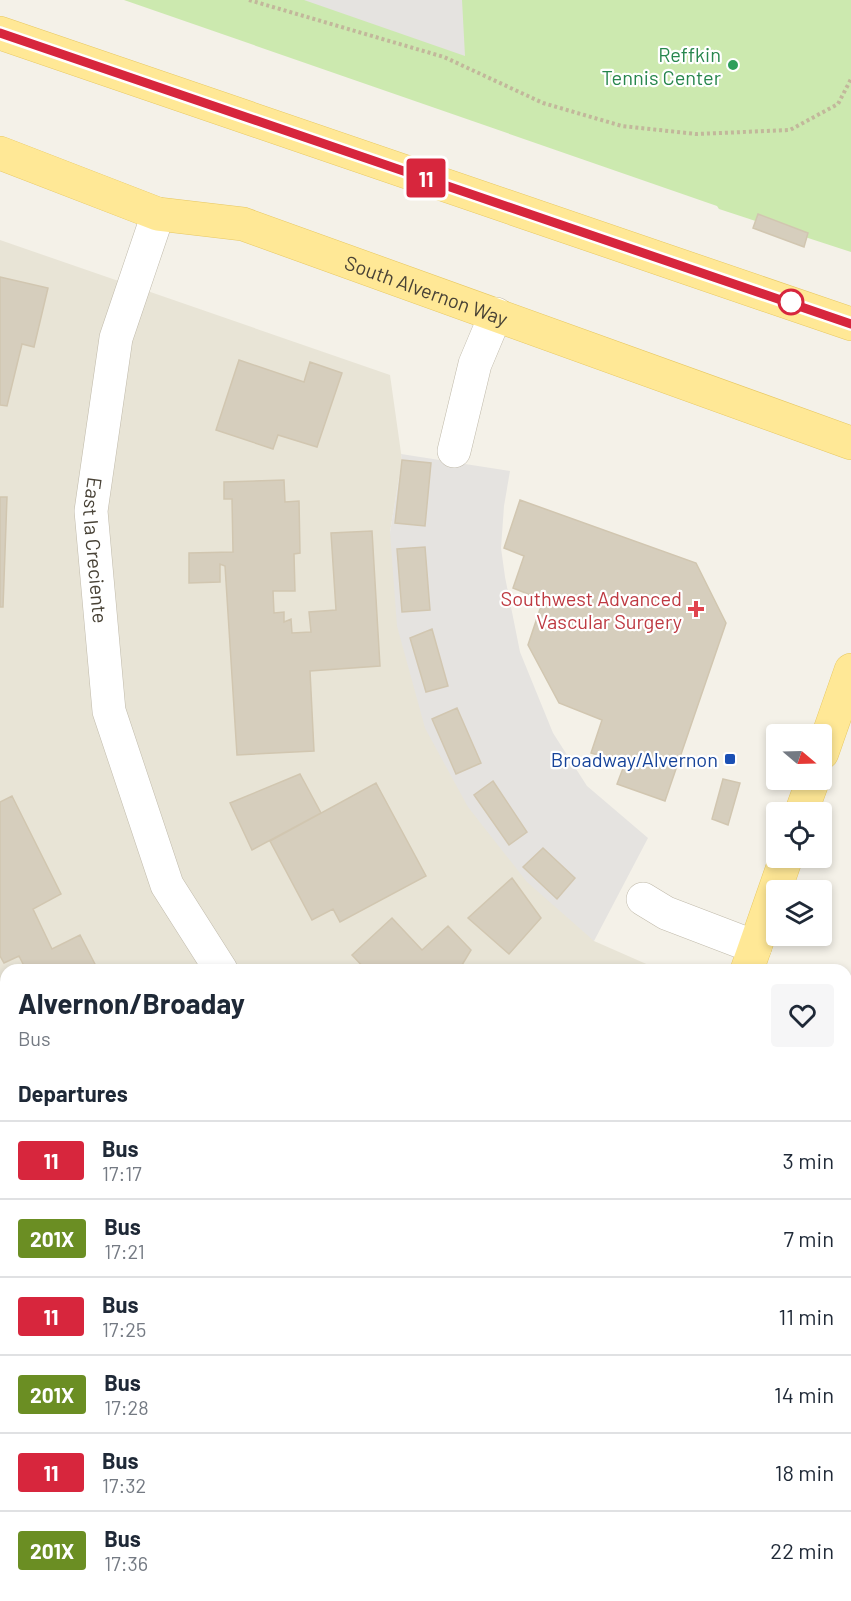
<!DOCTYPE html>
<html lang="en">
<head>
<meta charset="utf-8">
<style>
	body { margin:0; font-family:Barlow,sans-serif; background:#f6f6f7; color:#1f2937; height:100vh; display:flex; flex-direction:column; font-size:22px; white-space:nowrap }
	* { box-sizing:border-box; margin:0 }
	p { font-size:20px; color:#747a83 }
	.icon { flex:none; width:33px; height:33px; fill:none; stroke:currentColor; stroke-width:2; stroke-linecap:round; stroke-linejoin:round }
	.map { position:relative; flex:1; overflow:hidden }
	.drawer { position:absolute; left:0px; top:964px; width:852px; height:638px; display:flex; flex-direction:column; background:#fff; border-radius:18px 18px 0 0; box-shadow:0 3px 9px #0003 }
	.drawer>* { flex:none }
	.badge { padding:0 12px; border-radius:4px; font-size:21px; line-height:39px }
	.needle { width:39px; rotate:109deg }
	.buttons { position:absolute; left:766px; top:724px; display:grid; gap:12px }
	.buttons a { display:grid; place-items:center; width:66px; height:66px; border-radius:6px; background:#fff; box-shadow:0 3px 9px #0003; font-size:30px }
	.map>.badge { position:absolute; translate:-50% -50%; box-shadow:0 0 0 3px #fff }
	h2 { padding:0 18px; font-size:22px; line-height:54px }
	.round { display:grid; place-items:center; flex:none; width:63px; height:63px; border-radius:6px; background:#f6f6f7 }
	.headline { display:flex; align-items:center; justify-content:space-between; height:102px; padding:0 18px }
	h1 { font-size:28px; font-weight:700; line-height:45px }
	ul { padding:0; list-style:none }
	li { display:flex; align-items:center; gap:18px; height:78px; padding:0 18px; border-top:2px solid #e0e1e3 }
	li div { flex:1 }
	li b { display:block; font-size:22px }
	li em { font-style:normal }
	li .badge { min-width:66px; font-weight:700; text-align:center }
	.map>svg:first-child { display:block }
	.residential { fill:#e8e4d6 }
	.green { fill:#cce9af }
	.parking { fill:#e5e3e0 }
	.building { fill:#d6cebd; stroke:#d1c6b0; stroke-width:1.5 }
	.lines { fill:none; stroke-linecap:round; stroke-linejoin:round }
	.minor-casing { stroke:#c0baaa; stroke-width:34 }
	.major-casing { stroke:#e7c863; stroke-width:34 }
	.path { stroke:#c2b79b; stroke-width:4; stroke-dasharray:3 3; stroke-linecap:butt }
	.minor { stroke:#fff; stroke-width:33 }
	.major { stroke:#ffe896; stroke-width:33 }
	.line-casing { stroke:#fff; stroke-width:14 }
	.line { stroke:#d7263d; stroke-width:9 }
	.leisure-dot { fill:#2e9e5b; stroke:#fff; stroke-width:2 }
	.stop-dot { fill:#fff; stroke:#d7263d; stroke-width:3 }
	.health-dot { fill:#e0444e; stroke:#fff; stroke-width:2 }
	.transit-dot { fill:#1a4fb4; stroke:#fff; stroke-width:2 }
	.labels { text-anchor:middle; dominant-baseline:central; stroke-width:4.5; stroke-linejoin:round; paint-order:stroke }
	.leisure-label { font-size:20px; fill:#27864d; stroke:#fff; text-anchor:end }
	.street-label { font-size:20px; fill:#484236; stroke:#fff }
	.health-label { font-size:20px; fill:#be3a42; stroke:#fff; text-anchor:end }
	.transit-label { font-size:20px; fill:#164399; stroke:#fff; text-anchor:end }
</style>
</head>
<body>
<div class="map">
<svg width="851" height="1601" viewBox="0 0 851 1601">
	<rect width="100%" height="100%" fill="#f4f1e8"/>
	<path class="residential" d="M 0,240 L 390,375 L 402,460 L 390,532 L 594,941 L 660,970 L 6,970 L 6,1596 L 470,1596 L 468,1601 L 0,1601 Z"/>
	<path class="green" d="M 124,0 L 851,0 L 851,252 L 719,209 L 717,206 Z"/>
	<path class="parking" d="M 304,0 L 462,0 L 465,56 Z
		M 401,454 L 510,471 L 504,506 L 501,548 L 505,577 L 520,652 L 553,733 L 587,786 L 648,838 L 594,941 L 527,882 L 468,807 L 425,728 L 397,626 L 390,532 L 402,460 Z
		M 846,1479 L 851,1481 L 851,1568 L 846,1566 Z"/>
	<path class="building" d="M 758,214 L 808,233 L 804,247 L 753,228 Z
		M 0,277 L 48,288 L 34,347 L 22,344 L 7,406 L 0,405 Z
		M 239,360 L 304,382 L 310,362 L 342,373 L 317,447 L 278,435 L 273,449 L 216,430 Z
		M 402,460 L 431,463 L 425,526 L 395,523 Z
		M 284,480 L 285,502 L 299,501 L 300,553 L 294,554 L 295,591 L 273,591 L 274,613 L 284,612 L 284,622 L 291,619 L 292,633 L 311,632 L 309,612 L 336,610 L 331,533 L 372,531 L 380,666 L 310,671 L 314,751 L 237,755 L 225,566 L 220,564 L 220,582 L 189,583 L 189,553 L 233,552 L 232,499 L 224,499 L 224,482 Z
		M 0,497 L 7,497 L 3,607 L 0,607 Z
		M 520,500 L 696,563 L 726,623 L 665,801 L 617,784 L 625,763 L 591,753 L 602,720 L 559,703 L 528,645 L 543,600 L 513,588 L 524,556 L 504,548 Z
		M 425,547 L 430,610 L 402,612 L 397,549 Z
		M 432,629 L 448,686 L 426,692 L 410,638 Z
		M 457,708 L 481,763 L 456,774 L 432,719 Z
		M 300,774 L 321,813 L 252,850 L 230,803 Z
		M 723,779 L 740,783 L 728,825 L 712,819 Z
		M 493,781 L 527,832 L 509,845 L 474,795 Z
		M 376,783 L 426,876 L 340,922 L 333,909 L 312,920 L 270,841 Z
		M 12,796 L 61,894 L 33,909 L 52,949 L 80,935 L 98,970 L 52,970 L 51,967 L 44,970 L 26,970 L 19,956 L 4,963 L 0,956 L 0,802 Z
		M 543,848 L 575,878 L 557,899 L 523,867 Z
		M 512,878 L 541,918 L 509,954 L 468,918 Z
		M 392,918 L 422,950 L 448,926 L 471,950 L 459,970 L 366,970 L 352,955 Z
		M 5,1289 L 6,1289 L 6,1372 L 0,1369 L 0,1303 Z"/>
	<g class="lines">
		<defs>
			<g id="minor">
				<path id="s1" d="M 158,214 L 116,338 L 91,511 L 109,711 L 167,885 L 221,970"/>
				<path d="M 454,451 L 475,364 L 496,314"/>
				<path d="M 643,899 L 666,913 L 755,947"/>
				<path d="M 846,1441 L 851,1443"/>
				<path d="M 0,1483 L 6,1485"/>
				<path d="M 317,1596 L 331,1601"/>
			</g>
			<g id="major">
				<path d="M 0,33 L 851,324"/>
				<path id="s2" d="M 0,153 L 158,214 L 243,224 L 851,443"/>
				<path d="M 822,753 L 851,670"/>
				<path d="M 801,813 L 813,780"/>
				<path d="M 747,970 L 786,858"/>
				<path d="M 846,1031 L 851,1017"/>
				<path d="M 529,1601 L 531,1596"/>
				<path d="M 650,1601 L 652,1596"/>
			</g>
		</defs>
		<use href="#minor" class="minor-casing"/>
		<use href="#major" class="major-casing"/>
		<path class="path" d="M 249,0 L 444,57 L 543,103 L 622,126 L 696,134 L 790,130 L 838,104 L 851,79"/>
		<use href="#minor" class="minor"/>
		<use href="#major" class="major"/>
	</g>
	<g class="lines">
		<defs>
			<path id="line" d="M 0,33 L 851,324"/>
		</defs>
		<use href="#line" class="line-casing"/>
		<use href="#line" class="line"/>
	</g>
	<circle class="leisure-dot" cx="733" cy="65" r="6"/>
	<circle class="stop-dot" cx="791" cy="302" r="12"/>
	<path class="health-dot" d="M693 600h6v6h6v6h-6v6h-6v-6h-6v-6h6z"/>
	<rect class="transit-dot" x="724" y="753" width="12" height="12" rx="3"/>
	<g class="labels">
		<g class="leisure-label">
			<text x="721" y="54">Reffkin<tspan x="721" dy="23">Tennis Center</tspan></text>
		</g>
		<g class="street-label">
			<text stroke="none"><textPath href="#s2" startOffset="450">South Alvernon Way</textPath></text>
			<text stroke="none"><textPath href="#s1" startOffset="345">East la Creciente</textPath></text>
		</g>
		<g class="health-label">
			<text x="682" y="598">Southwest Advanced<tspan x="682" dy="23">Vascular Surgery</tspan></text>
		</g>
		<g class="transit-label">
			<text x="718" y="759">Broadway/Alvernon</text>
		</g>
	</g>
</svg>
<div class="buttons">
<a><svg class="needle" viewBox="-14 -14 28 28"><path d="M0-13l5 13h-10z" fill="#e53935"/><path d="M0 13l5-13h-10z" fill="#747a83"/></svg></a>
<a><svg class="icon" aria-label="locate" viewBox="0 0 24 24"><circle cx="12" cy="12" r="6"/><path d="M12 2v4M12 18v4M2 12h4M18 12h4"/></svg></a>
<a><svg class="icon" aria-label="layers" viewBox="0 0 24 24"><path d="M12 4l9 5-9 5-9-5zM3 14l9 5 9-5"/></svg></a>
</div>
<b class="badge" style="left:426px;top:178px;background:#d7263d;color:#fff">11</b>
<section class="drawer">
<div class="headline"><div><h1>Alvernon/Broaday</h1><p>Bus</p></div><a class="round"><svg class="icon" aria-label="heart" viewBox="0 0 24 24"><path d="M12 20l-8-8c-3-5 5-10 8-4 3-6 11-1 8 4z"/></svg></a></div>
<h2>Departures</h2>
<ul>
<li><span class="badge" style="background:#d7263d;color:#fff">11</span><div><b>Bus</b><p>17:17</p></div><em>3 min</em></li>
<li><span class="badge" style="background:#6b8e23;color:#fff">201X</span><div><b>Bus</b><p>17:21</p></div><em>7 min</em></li>
<li><span class="badge" style="background:#d7263d;color:#fff">11</span><div><b>Bus</b><p>17:25</p></div><em>11 min</em></li>
<li><span class="badge" style="background:#6b8e23;color:#fff">201X</span><div><b>Bus</b><p>17:28</p></div><em>14 min</em></li>
<li><span class="badge" style="background:#d7263d;color:#fff">11</span><div><b>Bus</b><p>17:32</p></div><em>18 min</em></li>
<li><span class="badge" style="background:#6b8e23;color:#fff">201X</span><div><b>Bus</b><p>17:36</p></div><em>22 min</em></li>
</ul>
</section>
</div>
</body>
</html>
